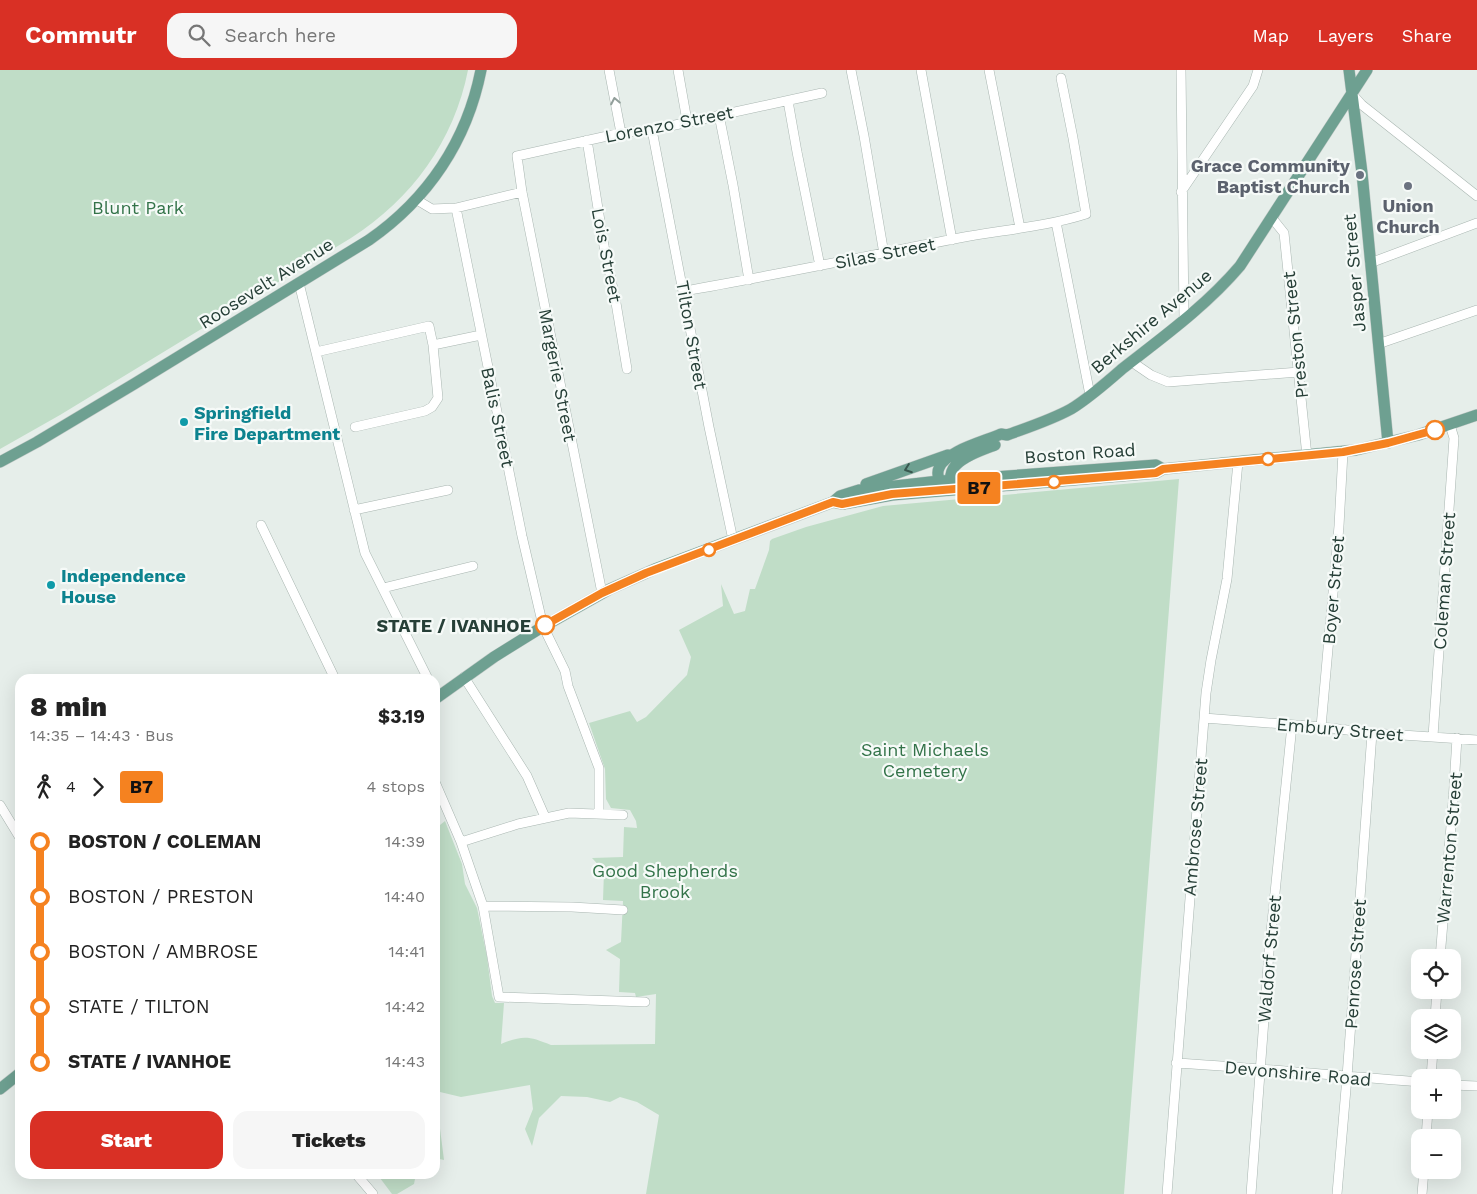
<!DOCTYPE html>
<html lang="en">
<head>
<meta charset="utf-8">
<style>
	body { margin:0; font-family:"Work Sans",sans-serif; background:#f6f6f6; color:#222; height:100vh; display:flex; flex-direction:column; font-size:19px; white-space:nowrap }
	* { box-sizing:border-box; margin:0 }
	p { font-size:16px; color:#767676 }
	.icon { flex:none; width:28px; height:28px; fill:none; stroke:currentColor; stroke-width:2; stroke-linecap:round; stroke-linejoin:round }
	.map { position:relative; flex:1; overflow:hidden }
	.drawer { position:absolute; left:15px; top:604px; width:425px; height:505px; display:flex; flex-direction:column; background:#fff; border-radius:15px; box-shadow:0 5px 20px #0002 }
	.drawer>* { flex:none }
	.badge { padding:0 10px; border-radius:4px; font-size:18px; line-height:32px }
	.fabs { position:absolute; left:1411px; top:879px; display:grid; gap:10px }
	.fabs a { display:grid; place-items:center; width:50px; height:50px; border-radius:10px; background:#fff; box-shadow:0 5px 20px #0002; font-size:25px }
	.map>.badge { position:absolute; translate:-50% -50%; box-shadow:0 0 0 2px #fff }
	.legs { display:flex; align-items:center; gap:8px; height:55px; padding:0 15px; font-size:16px }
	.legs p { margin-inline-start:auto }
	.overview { display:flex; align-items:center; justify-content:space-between; height:85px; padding:0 15px }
	h1 { font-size:28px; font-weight:800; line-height:38px }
	.action { display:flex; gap:10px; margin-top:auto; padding:10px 15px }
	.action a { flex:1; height:58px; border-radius:15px; background:#d93025; color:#fff; font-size:20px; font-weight:800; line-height:58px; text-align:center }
	.action a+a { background:#f6f6f6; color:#222 }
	ul { padding:0 15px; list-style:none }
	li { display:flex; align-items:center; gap:18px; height:55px; font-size:19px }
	li i { display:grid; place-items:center; width:8px; height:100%; margin:0 6px; background:currentColor }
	li i::after { content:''; width:12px; height:12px; margin:-6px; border:4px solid; border-radius:50%; background:#fff }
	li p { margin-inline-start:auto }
	li:first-child i { background:linear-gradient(#0000 50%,currentColor 0) }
	li:last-child i { background:linear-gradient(currentColor 50%,#0000 0) }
	header { display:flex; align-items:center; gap:30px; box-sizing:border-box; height:70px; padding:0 25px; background:#d93025; color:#fff }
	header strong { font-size:24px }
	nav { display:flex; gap:28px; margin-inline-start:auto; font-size:18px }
	.search { width:350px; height:45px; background:#f6f6f6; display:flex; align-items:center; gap:12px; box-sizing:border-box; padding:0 18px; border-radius:15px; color:#767676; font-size:19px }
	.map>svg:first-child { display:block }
	.green { fill:#c0ddc7 }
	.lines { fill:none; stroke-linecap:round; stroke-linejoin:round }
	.minor-casing { stroke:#a9b6b1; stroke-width:10 }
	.major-casing { stroke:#c2c9c7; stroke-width:12 }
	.minor { stroke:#fff; stroke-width:9 }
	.major { stroke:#6ea091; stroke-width:11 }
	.oneway { stroke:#929f9b }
	.oneway2 { stroke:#38574e }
	.line-1-casing { stroke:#fff; stroke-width:11 }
	.line-1 { stroke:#f58220; stroke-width:8 }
	.worship-dot { fill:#6b7280; stroke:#f6faf8; stroke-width:2 }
	.culture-dot { fill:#0f9aa8; stroke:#f6faf8; stroke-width:2 }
	.stop-1-dot { fill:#fff; stroke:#f58220; stroke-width:2.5 }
	.labels { text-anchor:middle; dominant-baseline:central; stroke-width:4.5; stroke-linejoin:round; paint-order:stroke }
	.street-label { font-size:18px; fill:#263f37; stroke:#f6faf8 }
	.worship-label { font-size:18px; font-weight:bold; fill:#5b616d; stroke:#f6faf8; text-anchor:end }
	.park-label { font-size:18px; fill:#337349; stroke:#f6faf8 }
	.culture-label { font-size:18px; font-weight:bold; fill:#0d838f; stroke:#f6faf8; text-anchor:start }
	.stop-label { font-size:18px; font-weight:bold; fill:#263f37; stroke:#f6faf8; text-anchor:end }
</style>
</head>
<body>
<header>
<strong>Commutr</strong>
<div class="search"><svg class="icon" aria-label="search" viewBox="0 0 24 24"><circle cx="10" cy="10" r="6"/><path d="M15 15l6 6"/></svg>Search here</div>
<nav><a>Map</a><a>Layers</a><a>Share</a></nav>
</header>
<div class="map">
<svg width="1477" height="1124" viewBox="0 0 1477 1124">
	<rect width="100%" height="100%" fill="#e6eeea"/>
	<path class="green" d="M 0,0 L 468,0 C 454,71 412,129 351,168 L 60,345 L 0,379 Z
		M 1179,409 L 1124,1124 L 646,1124 L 659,1045 L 637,1032 L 620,1027 L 610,1032 L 587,1027 L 561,1026 L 539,1048 L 532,1076 L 525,1059 L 533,1039 L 530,1015 L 461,1027 L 440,1022 L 438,1043 L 444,1090 L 435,1088 L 435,759 L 445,751 L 462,794 L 465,814 L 477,838 L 487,887 L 492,926 L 495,933 L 504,933 L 501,974 C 523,965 529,966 551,975 L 655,974 L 656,924 L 636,927 L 635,923 L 619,922 L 620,889 L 606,880 L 621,872 L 623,831 L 603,830 L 604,801 L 592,788 L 623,787 L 624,757 L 637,758 L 636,751 L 630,740 L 611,738 L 606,729 L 605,699 L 589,653 L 630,641 L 637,652 L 646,647 L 687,605 L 691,587 L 679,560 L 723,536 L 721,514 L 734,544 L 745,541 L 750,519 L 755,519 L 769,480 L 770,471 L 772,469 L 806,457 L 883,436 Z
		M 377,1104 L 416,1104 L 414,1114 L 397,1124 L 392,1124 Z"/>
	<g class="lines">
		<defs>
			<path id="minor" d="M 609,0 L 621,63
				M 678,0 L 687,51
				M 851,0 L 864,66 L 884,184
				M 921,0 L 952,170
				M 989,0 L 1020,158
				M 1181,0 L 1184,249
				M 1352,24 L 1362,35 L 1477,126
				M 788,31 L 797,82 L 820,196
				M 719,45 L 733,115 L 749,210
				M 652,60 L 709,357 L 733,470
				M 587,70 L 604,176 L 616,233 L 627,299
				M 1181,122 L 1253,16 L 1258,0
				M 417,130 L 432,139 L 456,138 L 522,122
				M 456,138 L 522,466 L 543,556 L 565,601 L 568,616 L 599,698 L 599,744
				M 1272,148 L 1284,163 L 1307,386
				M 1056,152 L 1090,325
				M 1370,193 L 1477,153
				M 299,213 L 365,483 L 428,609
				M 684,221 C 776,205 867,186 959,168 C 1001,160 1045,157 1086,144 L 1073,68 L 1061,8
				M 1378,274 L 1477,240
				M 316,282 L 429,256 L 433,275
				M 1132,292 L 1151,305 L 1168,312 L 1299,302
				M 355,357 L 425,341 L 432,337 L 438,328 L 433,275 L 481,265
				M 354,440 L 448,420
				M 261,455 L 335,609
				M 383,518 L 473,496
				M 602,523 L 522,122 L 517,86 L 621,63 L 652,60 L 822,23
				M 464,607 L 527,706 L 545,747
				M 1204,648 L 1322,657 L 1372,663 L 1477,670
				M 1321,657 L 1339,456 L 1343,382
				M 1433,666 L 1454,368 L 1450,355
				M 435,712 L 461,772 L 483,836 L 499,927 L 645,932
				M 0,735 L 20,768
				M 461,772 L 518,754 L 569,743 L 623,745
				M 483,836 L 572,837 L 623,840
				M 1440,888 L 1453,732 L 1457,668
				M 1435,948 L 1437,920
				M 1176,993 C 1258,998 1339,1006 1420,1012
				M 1431,1008 L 1433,980
				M 1452,1015 L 1477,1016
				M 1426,1068 L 1428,1040
				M 356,1104 L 373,1124
				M 1167,1124 L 1206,623 L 1211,590 L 1227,509 L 1238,392
				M 1251,1124 L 1269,882 L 1292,655
				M 1337,1124 L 1347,1007 L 1372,663
				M 1422,1124 L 1424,1100"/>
			<path id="major" d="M 1349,0 L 1362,103 L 1388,373
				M 0,392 L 37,372 L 134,314 L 369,170 C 428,129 467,71 481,0
				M 866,414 L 948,385
				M 951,416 C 950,410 950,402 955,396 C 964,386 982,380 995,375
				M 942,417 C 939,411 936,404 939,398 C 945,381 986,371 1001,364 L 1007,365 C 1029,357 1051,350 1071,339 C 1089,328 1106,313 1122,299 C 1163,267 1206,236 1240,196 L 1367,0
				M 833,432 L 843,434 L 892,425 L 1156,403 L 1163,399 L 1356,380 L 1418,365 L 1477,345
				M 435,629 L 494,587 L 539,559 L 610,519 L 655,499 L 833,432 L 840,426 L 859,420 L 939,411 L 1156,395 L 1163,399
				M 0,1019 L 20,1003"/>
		</defs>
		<use href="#minor" class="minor-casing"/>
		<use href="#major" class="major-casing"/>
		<use href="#minor" class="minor"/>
		<use href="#major" class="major"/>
	</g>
	<defs><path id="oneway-chevron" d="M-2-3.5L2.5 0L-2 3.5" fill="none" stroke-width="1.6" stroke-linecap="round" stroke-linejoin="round" transform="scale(1.25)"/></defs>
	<use class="oneway" href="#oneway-chevron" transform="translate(615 31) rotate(-101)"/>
	<use class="oneway2" href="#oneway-chevron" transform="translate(908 399) rotate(160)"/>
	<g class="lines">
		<defs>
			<path id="line-1" d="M 545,555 L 602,523 L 646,503 L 833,432 L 842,434 L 892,424 L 1156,403 L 1163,399 L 1343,382 L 1388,373 L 1435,360"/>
		</defs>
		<use href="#line-1" class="line-1-casing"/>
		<use href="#line-1" class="line-1"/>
	</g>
	<g class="worship-dot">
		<circle cx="1360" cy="105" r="5"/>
		<circle cx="1408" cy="116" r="5"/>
	</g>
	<g class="culture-dot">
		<circle cx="184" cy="352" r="5"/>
		<circle cx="51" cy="515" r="5"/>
	</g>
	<g class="stop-1-dot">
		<circle cx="1435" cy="360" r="9"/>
		<circle cx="1268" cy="389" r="6"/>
		<circle cx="1054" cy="412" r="6"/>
		<circle cx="709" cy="480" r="6"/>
		<circle cx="545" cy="555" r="9"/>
	</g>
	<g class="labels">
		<g class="street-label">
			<text transform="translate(669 54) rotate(-11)">Lorenzo Street</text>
			<text transform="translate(885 183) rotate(-11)">Silas Street</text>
			<text transform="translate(607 185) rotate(79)">Lois Street</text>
			<text transform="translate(1354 203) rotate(-95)">Jasper Street</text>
			<text transform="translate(266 213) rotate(-32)">Roosevelt Avenue</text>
			<text transform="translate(1151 251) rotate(-40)">Berkshire Avenue</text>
			<text transform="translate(692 265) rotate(80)">Tilton Street</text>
			<text transform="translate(1295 265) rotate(-96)">Preston Street</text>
			<text transform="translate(558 305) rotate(79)">Margerie Street</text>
			<text transform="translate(498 347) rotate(78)">Balis Street</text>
			<text transform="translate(1080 383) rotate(-4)">Boston Road</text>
			<text transform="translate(1444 511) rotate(-86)">Coleman Street</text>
			<text transform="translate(1333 520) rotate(-85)">Boyer Street</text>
			<text transform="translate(1340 659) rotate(5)">Embury Street</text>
			<text transform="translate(1195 757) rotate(-85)">Ambrose Street</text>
			<text transform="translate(1449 778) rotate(-85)">Warrenton Street</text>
			<text transform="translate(1269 889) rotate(-85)">Waldorf Street</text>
			<text transform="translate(1355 894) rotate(-86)">Penrose Street</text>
			<text transform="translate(1298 1003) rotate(5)">Devonshire Road</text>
		</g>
		<g class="worship-label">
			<text x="1350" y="95">Grace Community<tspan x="1350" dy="21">Baptist Church</tspan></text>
			<text x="1408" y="135" text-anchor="middle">Union<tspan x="1408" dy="21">Church</tspan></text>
		</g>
		<g class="park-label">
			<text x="138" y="137">Blunt Park</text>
			<text x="925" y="679">Saint Michaels<tspan x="925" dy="21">Cemetery</tspan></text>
			<text x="665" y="800">Good Shepherds<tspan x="665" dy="21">Brook</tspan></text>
		</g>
		<g class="culture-label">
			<text x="194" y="342">Springfield<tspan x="194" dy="21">Fire Department</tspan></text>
			<text x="61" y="505">Independence<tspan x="61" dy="21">House</tspan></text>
		</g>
		<g class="stop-label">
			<text x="531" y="555">STATE / IVANHOE</text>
		</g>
	</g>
</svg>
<div class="fabs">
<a><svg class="icon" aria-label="locate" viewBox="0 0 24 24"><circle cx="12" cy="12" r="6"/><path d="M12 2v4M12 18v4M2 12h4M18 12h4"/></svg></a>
<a><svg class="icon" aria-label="layers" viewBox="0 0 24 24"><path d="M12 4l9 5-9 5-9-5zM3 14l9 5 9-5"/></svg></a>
<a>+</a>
<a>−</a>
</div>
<b class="badge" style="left:979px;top:418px;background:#f58220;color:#111">B7</b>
<section class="drawer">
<div class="overview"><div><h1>8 min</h1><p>14:35 – 14:43 · Bus</p></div><b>$3.19</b></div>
<div class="legs"><svg class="icon" aria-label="walk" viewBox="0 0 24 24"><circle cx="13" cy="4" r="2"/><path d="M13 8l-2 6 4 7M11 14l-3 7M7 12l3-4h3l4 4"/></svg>4<svg class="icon" aria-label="forward" viewBox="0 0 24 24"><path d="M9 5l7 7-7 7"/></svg><b class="badge" style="background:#f58220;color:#111">B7</b><p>4 stops</p></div>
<ul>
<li><i style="color:#f58220"></i><b>BOSTON / COLEMAN</b><p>14:39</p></li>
<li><i style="color:#f58220"></i><span>BOSTON / PRESTON</span><p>14:40</p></li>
<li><i style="color:#f58220"></i><span>BOSTON / AMBROSE</span><p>14:41</p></li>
<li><i style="color:#f58220"></i><span>STATE / TILTON</span><p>14:42</p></li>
<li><i style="color:#f58220"></i><b>STATE / IVANHOE</b><p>14:43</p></li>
</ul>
<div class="action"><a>Start</a><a>Tickets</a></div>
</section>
</div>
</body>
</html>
